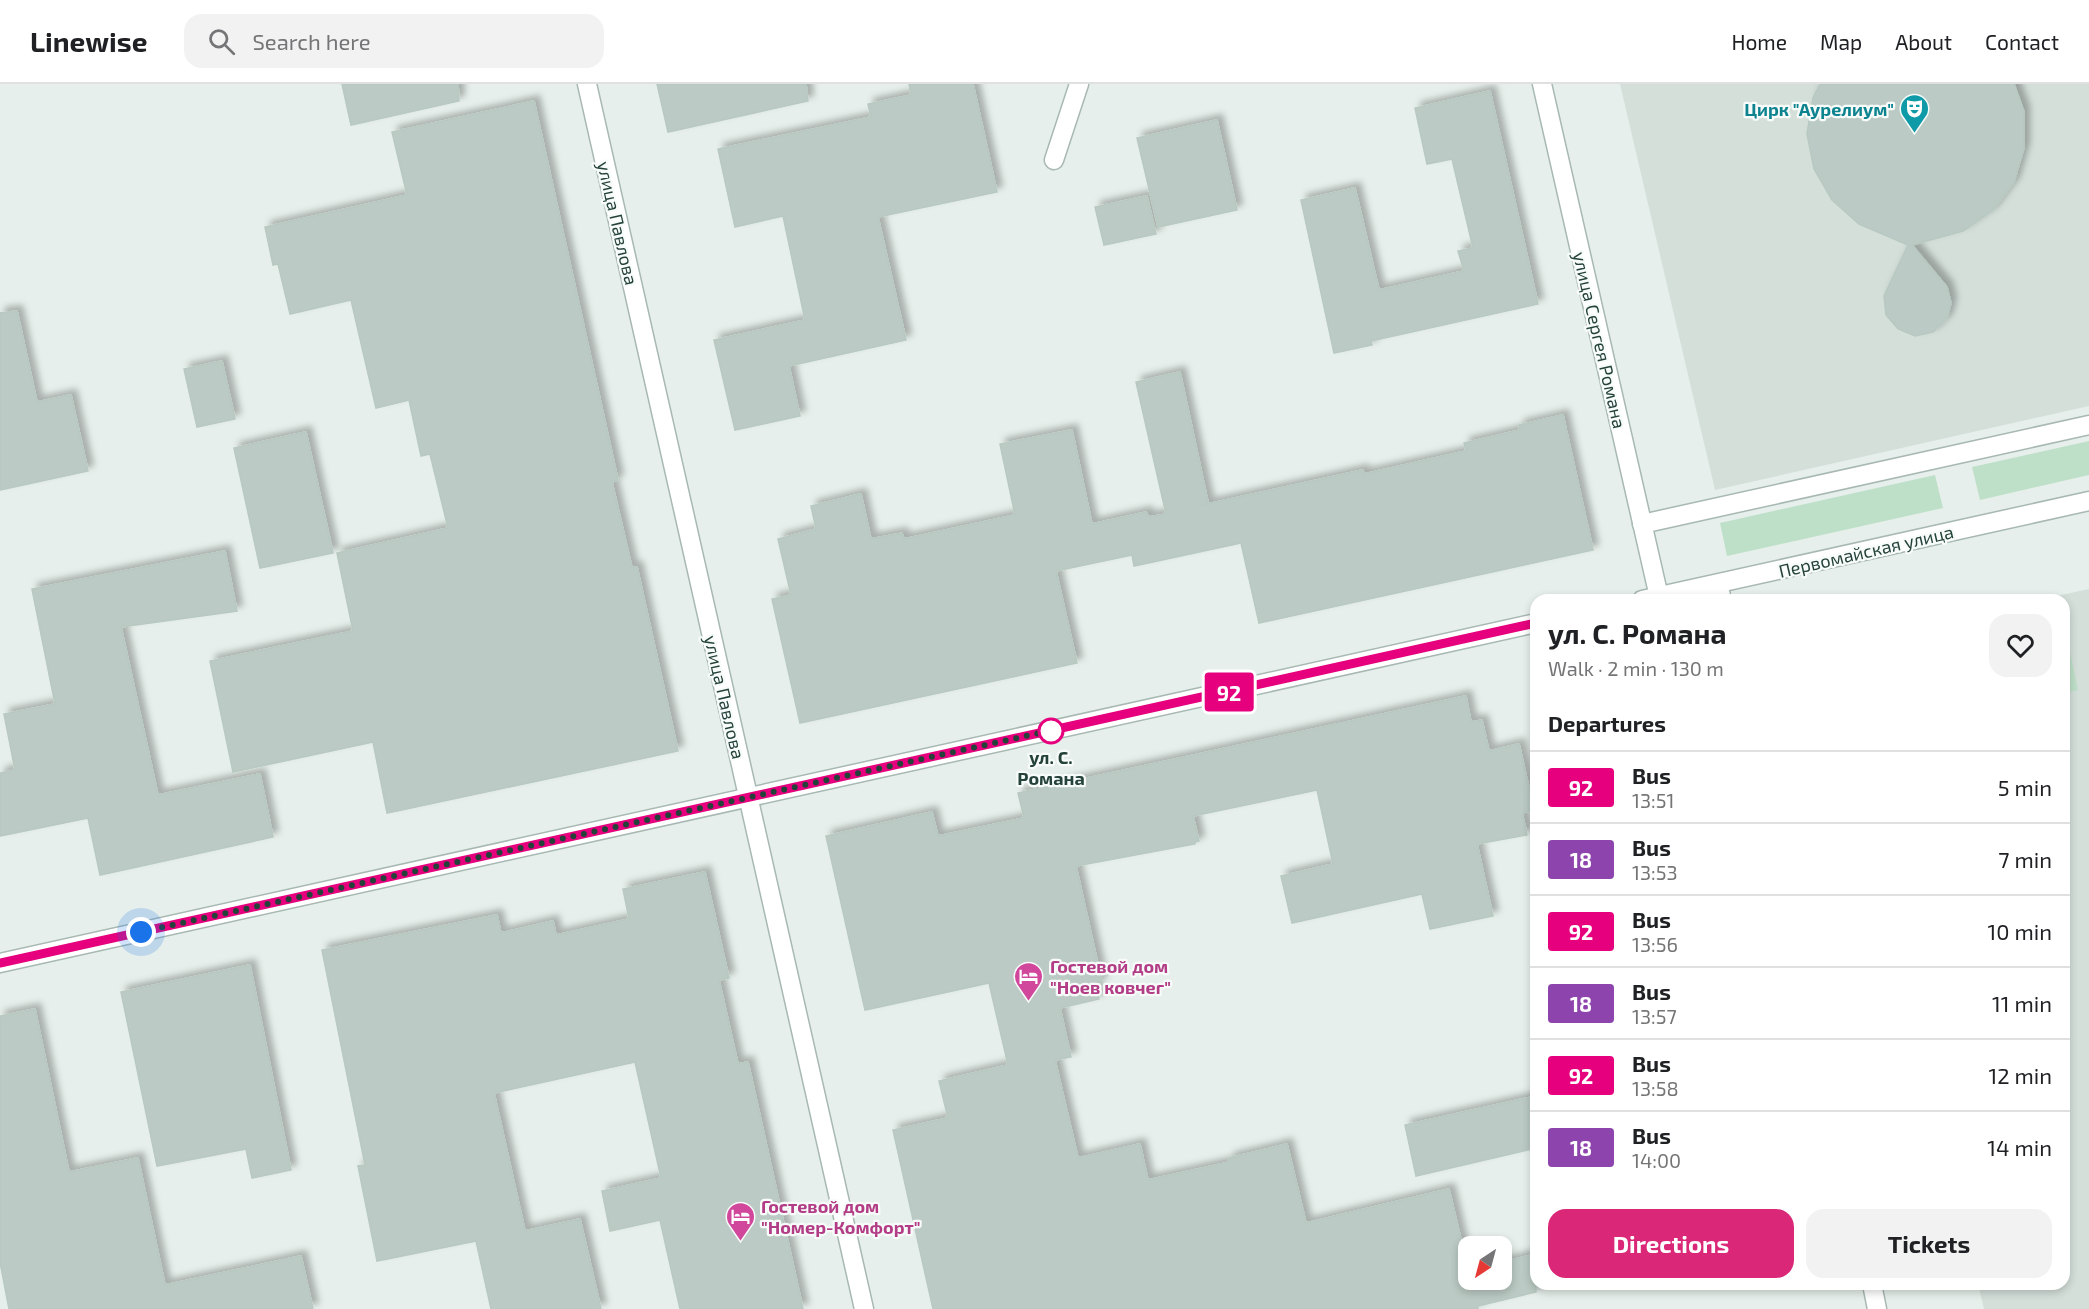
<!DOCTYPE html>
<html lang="en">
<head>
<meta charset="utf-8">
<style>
	body { margin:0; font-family:"Exo 2",sans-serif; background:#f2f2f2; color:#202124; height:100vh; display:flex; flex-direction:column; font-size:22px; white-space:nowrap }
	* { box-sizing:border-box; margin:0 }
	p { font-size:20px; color:#757577 }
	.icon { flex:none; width:33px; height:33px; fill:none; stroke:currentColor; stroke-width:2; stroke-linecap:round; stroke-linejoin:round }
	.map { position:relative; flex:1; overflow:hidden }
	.panel { position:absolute; left:1530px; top:510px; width:540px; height:696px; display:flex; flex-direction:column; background:#fff; border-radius:18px; box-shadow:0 3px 9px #0003 }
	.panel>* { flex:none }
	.badge { padding:0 12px; border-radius:4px; font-size:21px; line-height:39px }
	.needle { width:39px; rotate:216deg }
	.controls { position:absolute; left:1458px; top:1152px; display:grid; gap:12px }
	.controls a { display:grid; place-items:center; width:54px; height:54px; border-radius:12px; background:#fff; box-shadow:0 3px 9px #0003; font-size:30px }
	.you { position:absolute; width:30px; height:30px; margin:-15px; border:4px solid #fff; border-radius:50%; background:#1a73e8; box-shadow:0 0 0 9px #1a73e833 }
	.map>.badge { position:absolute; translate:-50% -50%; box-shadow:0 0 0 3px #fff }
	h2 { padding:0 18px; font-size:22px; line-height:54px }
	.round { display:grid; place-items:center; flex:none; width:63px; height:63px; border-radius:18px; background:#f2f2f2 }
	.overview { display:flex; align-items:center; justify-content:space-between; height:102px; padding:0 18px }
	h1 { font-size:28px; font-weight:700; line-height:45px }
	.action { display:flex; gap:12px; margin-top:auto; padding:12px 18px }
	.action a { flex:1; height:69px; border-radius:18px; background:#db2777; color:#fff; font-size:24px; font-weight:700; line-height:69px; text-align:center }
	.action a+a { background:#f2f2f2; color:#202124 }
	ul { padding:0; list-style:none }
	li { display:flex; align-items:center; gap:18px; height:72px; padding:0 18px; border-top:2px solid #e0e0e0 }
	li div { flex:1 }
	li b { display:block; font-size:22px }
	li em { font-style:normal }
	li .badge { min-width:66px; font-weight:700; text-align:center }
	header { display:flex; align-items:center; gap:36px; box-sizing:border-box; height:84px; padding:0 30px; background:#fff; border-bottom:2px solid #e0e0e0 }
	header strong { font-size:28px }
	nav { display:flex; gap:33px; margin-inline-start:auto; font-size:21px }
	.search { width:420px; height:54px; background:#f2f2f2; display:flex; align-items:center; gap:15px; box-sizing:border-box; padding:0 21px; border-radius:18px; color:#757577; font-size:22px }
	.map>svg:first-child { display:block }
	.built { fill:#d4dfda }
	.green { fill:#bfe0c8 }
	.building { fill:#bbcac4; stroke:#b8c9c2; stroke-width:1.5; filter:url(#shadow) }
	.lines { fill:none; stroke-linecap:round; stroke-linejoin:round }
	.service-casing { stroke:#a8b8b2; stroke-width:21 }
	.minor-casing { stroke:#a8b8b2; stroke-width:21 }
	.tertiary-casing { stroke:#a8b8b2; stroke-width:21 }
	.service { stroke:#fff; stroke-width:18 }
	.minor { stroke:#fff; stroke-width:18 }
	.tertiary { stroke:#fff; stroke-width:18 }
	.line-casing { stroke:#fff; stroke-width:14 }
	.line { stroke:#e6007e; stroke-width:9 }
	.walk { stroke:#24423a; stroke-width:6; stroke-dasharray:0 10.8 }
	.stop-dot { fill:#fff; stroke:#e6007e; stroke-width:3 }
	.labels { text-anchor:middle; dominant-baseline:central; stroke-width:4.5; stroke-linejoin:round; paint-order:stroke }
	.culture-label { font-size:18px; font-weight:bold; fill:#0d838f; stroke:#f7fbf9; text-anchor:end }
	.street-label { font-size:18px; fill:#24423a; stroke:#f7fbf9 }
	.stop-label { font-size:18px; font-weight:bold; fill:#24423a; stroke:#f7fbf9 }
	.hotel-label { font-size:18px; font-weight:bold; fill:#b23c85; stroke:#f7fbf9; text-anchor:start }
</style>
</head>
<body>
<header>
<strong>Linewise</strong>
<div class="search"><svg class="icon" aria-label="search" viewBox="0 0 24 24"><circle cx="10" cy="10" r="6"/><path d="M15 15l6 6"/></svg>Search here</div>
<nav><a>Home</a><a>Map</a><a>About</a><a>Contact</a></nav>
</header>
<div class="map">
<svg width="2089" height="1225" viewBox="0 0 2089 1225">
	<defs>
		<filter id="shadow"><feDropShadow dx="5.5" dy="-5.5" stdDeviation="3" flood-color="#0004"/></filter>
	</defs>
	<rect width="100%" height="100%" fill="#e6efeb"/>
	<path class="built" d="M 1620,0 L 2089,0 L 2089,322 L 1715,406 Z
		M 2089,505 L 2089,1225 L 1984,1225 L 1978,1200 L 2064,1200 L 2064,516 L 2038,516 Z"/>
	<path class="green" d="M 2089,357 L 2089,391 L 1980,416 L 1972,383 Z
		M 1935,391 L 1943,424 L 1727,472 L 1720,439 Z
		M 2064,540 L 2078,606 L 2064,609 Z"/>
	<path class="building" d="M 342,0 L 458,0 L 459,17 L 351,41 Z
		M 657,0 L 806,0 L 808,17 L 668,48 Z
		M 909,0 L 973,0 L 997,108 L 878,133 L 906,256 L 789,282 L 800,332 L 735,346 L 714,256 L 805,236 L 783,132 L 735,143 L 718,65 L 871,33 L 868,20 L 911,11 Z
		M 1820,0 L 2014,0 L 2024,28 L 2024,64 L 2014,98 L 1992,127 L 1963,147 L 1912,161 L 1947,203 L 1951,219 L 1947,234 L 1933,248 L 1915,252 L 1898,245 L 1886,231 L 1884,212 L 1908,161 L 1859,140 L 1832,116 L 1814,85 L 1807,50 L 1813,14 Z
		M 1490,7 L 1538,220 L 1371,257 L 1372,261 L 1334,269 L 1301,116 L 1355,104 L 1379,206 L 1464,187 L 1458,167 L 1473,164 L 1452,75 L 1427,80 L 1415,24 Z
		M 534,17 L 618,396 L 612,398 L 632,484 L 637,483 L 678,667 L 387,729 L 373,658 L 233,688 L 210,577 L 353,547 L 337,469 L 448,444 L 430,370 L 421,372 L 409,316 L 376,324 L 351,216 L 290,230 L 278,180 L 273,181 L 265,143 L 407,111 L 392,48 Z
		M 1217,36 L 1237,126 L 1158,143 L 1137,54 Z
		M 1147,112 L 1156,150 L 1104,161 L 1095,123 Z
		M 17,227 L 37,318 L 71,311 L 88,387 L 0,406 L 0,229 Z
		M 222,277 L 235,335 L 197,343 L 184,285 Z
		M 1180,288 L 1208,418 L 1203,421 L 1363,386 L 1364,390 L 1466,367 L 1464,359 L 1520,346 L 1519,341 L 1563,331 L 1593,466 L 1259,539 L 1241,459 L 1134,482 L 1132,471 L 1056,487 L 1077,579 L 800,639 L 772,515 L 791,511 L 778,455 L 816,445 L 811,422 L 861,410 L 871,455 L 902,449 L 904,455 L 1015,431 L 1000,360 L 1072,346 L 1092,440 L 1146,428 L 1149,433 L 1166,430 L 1136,298 Z
		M 306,348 L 333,469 L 260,484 L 234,364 Z
		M 225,467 L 237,527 L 121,543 L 158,711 L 260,690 L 273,753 L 100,791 L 88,734 L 0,752 L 0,689 L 15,686 L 4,630 L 55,620 L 32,505 Z
		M 1466,612 L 1471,638 L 1482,636 L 1489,667 L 1519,660 L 1534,726 L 1522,729 L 1527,751 L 1477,760 L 1493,832 L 1430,845 L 1422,810 L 1292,839 L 1281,792 L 1333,780 L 1317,706 L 1193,732 L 1199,757 L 1195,758 L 1195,760 L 1076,782 L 1102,898 L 1095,899 L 1099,915 L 1060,924 L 1071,973 L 1055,976 L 1078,1074 L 1140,1060 L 1148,1096 L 1230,1078 L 1229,1074 L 1287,1060 L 1306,1139 L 1449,1105 L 1468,1185 L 1468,1196 L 1502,1196 L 1502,1178 L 1536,1170 L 1536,1208 L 1478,1222 L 1478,1225 L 933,1225 L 893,1046 L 948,1034 L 939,997 L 1008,981 L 989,899 L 865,926 L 826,752 L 932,728 L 938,752 L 1024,734 L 1018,709 Z
		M 705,788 L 729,894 L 719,896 L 738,980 L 748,978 L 803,1225 L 680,1225 L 660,1136 L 610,1147 L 602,1107 L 661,1094 L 635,978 L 494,1009 L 525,1147 L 580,1135 L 601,1225 L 491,1225 L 476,1157 L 377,1177 L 358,1082 L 365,1081 L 322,866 L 497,831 L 501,849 L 553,837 L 556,851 L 629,835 L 623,805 Z
		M 250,881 L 291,1086 L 252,1094 L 246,1065 L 157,1082 L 121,908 Z
		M 35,925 L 69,1088 L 138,1074 L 165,1201 L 301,1172 L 313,1225 L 9,1225 L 0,1178 L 0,932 Z
		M 1536,1012 L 1536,1064 L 1416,1092 L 1405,1041 Z"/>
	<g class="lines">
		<defs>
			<path id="service" d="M 1054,76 L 1079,0
				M 1642,440 L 2089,341"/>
			<path id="minor" d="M 587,0 L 864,1225
				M 1542,0 L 1659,513
				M 1718,500 L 1722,516
				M 1872,1200 L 1877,1225"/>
			<path id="tertiary" d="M 1642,516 L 2089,417
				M 0,879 L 1536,539"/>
		</defs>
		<use href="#service" class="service-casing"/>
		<use href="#minor" class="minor-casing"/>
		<use href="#tertiary" class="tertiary-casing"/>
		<use href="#service" class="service"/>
		<use href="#minor" class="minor"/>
		<use href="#tertiary" class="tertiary"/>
	</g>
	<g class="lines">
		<defs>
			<path id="line" d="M 0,879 L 1536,539"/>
		</defs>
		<use href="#line" class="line-casing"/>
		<use href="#line" class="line"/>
		<path class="walk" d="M 141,848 L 1053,646 L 1051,647"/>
	</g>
	<defs>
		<symbol id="theatre-pin" viewBox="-11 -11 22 30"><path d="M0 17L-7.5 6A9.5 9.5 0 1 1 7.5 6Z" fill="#0f9aa8" stroke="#f7fbf9"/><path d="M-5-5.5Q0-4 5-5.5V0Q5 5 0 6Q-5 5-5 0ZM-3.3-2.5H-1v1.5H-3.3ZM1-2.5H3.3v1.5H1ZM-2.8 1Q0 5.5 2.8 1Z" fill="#fff"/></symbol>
		<symbol id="hotel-pin" viewBox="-11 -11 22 30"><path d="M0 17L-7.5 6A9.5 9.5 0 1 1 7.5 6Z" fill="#d1479c" stroke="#f7fbf9"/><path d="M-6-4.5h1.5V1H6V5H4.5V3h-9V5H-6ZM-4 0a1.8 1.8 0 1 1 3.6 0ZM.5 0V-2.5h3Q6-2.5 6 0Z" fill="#fff"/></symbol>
	</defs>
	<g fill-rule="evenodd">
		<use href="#theatre-pin" x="1898" y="8" width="33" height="45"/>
		<use href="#hotel-pin" x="1012" y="876" width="33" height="45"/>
		<use href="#hotel-pin" x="724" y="1116" width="33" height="45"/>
	</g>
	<circle class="stop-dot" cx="1051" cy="647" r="12"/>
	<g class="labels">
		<g class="culture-label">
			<text x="1894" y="25">Цирк "Аурелиум"</text>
		</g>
		<g class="street-label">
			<text transform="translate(618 139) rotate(77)">улица Павлова</text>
			<text transform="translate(1600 256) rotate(77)">улица Сергея Романа</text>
			<text transform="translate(1866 467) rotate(-13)">Первомайская улица</text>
			<text transform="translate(725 613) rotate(77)">улица Павлова</text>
		</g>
		<g class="stop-label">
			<text x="1051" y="673">ул. С.<tspan x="1051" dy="21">Романа</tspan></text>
		</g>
		<g class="hotel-label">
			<text x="1050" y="882">Гостевой дом<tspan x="1050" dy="21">"Ноев ковчег"</tspan></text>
			<text x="761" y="1122">Гостевой дом<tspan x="761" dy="21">"Номер-Комфорт"</tspan></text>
		</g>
	</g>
</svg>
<div class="controls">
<a><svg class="needle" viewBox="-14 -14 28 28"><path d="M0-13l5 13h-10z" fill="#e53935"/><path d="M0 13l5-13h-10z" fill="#757577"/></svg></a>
</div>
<div class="you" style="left:141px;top:848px"></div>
<b class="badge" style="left:1229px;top:608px;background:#e6007e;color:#fff">92</b>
<section class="panel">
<div class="overview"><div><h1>ул. С. Романа</h1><p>Walk · 2 min · 130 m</p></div><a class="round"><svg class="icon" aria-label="heart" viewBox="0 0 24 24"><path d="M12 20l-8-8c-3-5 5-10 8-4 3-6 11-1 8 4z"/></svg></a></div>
<h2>Departures</h2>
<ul>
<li><span class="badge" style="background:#e6007e;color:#fff">92</span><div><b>Bus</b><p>13:51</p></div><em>5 min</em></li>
<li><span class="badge" style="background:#8e44ad;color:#fff">18</span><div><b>Bus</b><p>13:53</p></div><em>7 min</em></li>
<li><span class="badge" style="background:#e6007e;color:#fff">92</span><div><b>Bus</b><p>13:56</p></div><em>10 min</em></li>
<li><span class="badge" style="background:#8e44ad;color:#fff">18</span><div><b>Bus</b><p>13:57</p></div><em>11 min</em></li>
<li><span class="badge" style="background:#e6007e;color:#fff">92</span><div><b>Bus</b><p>13:58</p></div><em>12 min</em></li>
<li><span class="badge" style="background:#8e44ad;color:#fff">18</span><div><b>Bus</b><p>14:00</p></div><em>14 min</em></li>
</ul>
<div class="action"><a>Directions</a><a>Tickets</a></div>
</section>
</div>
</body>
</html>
